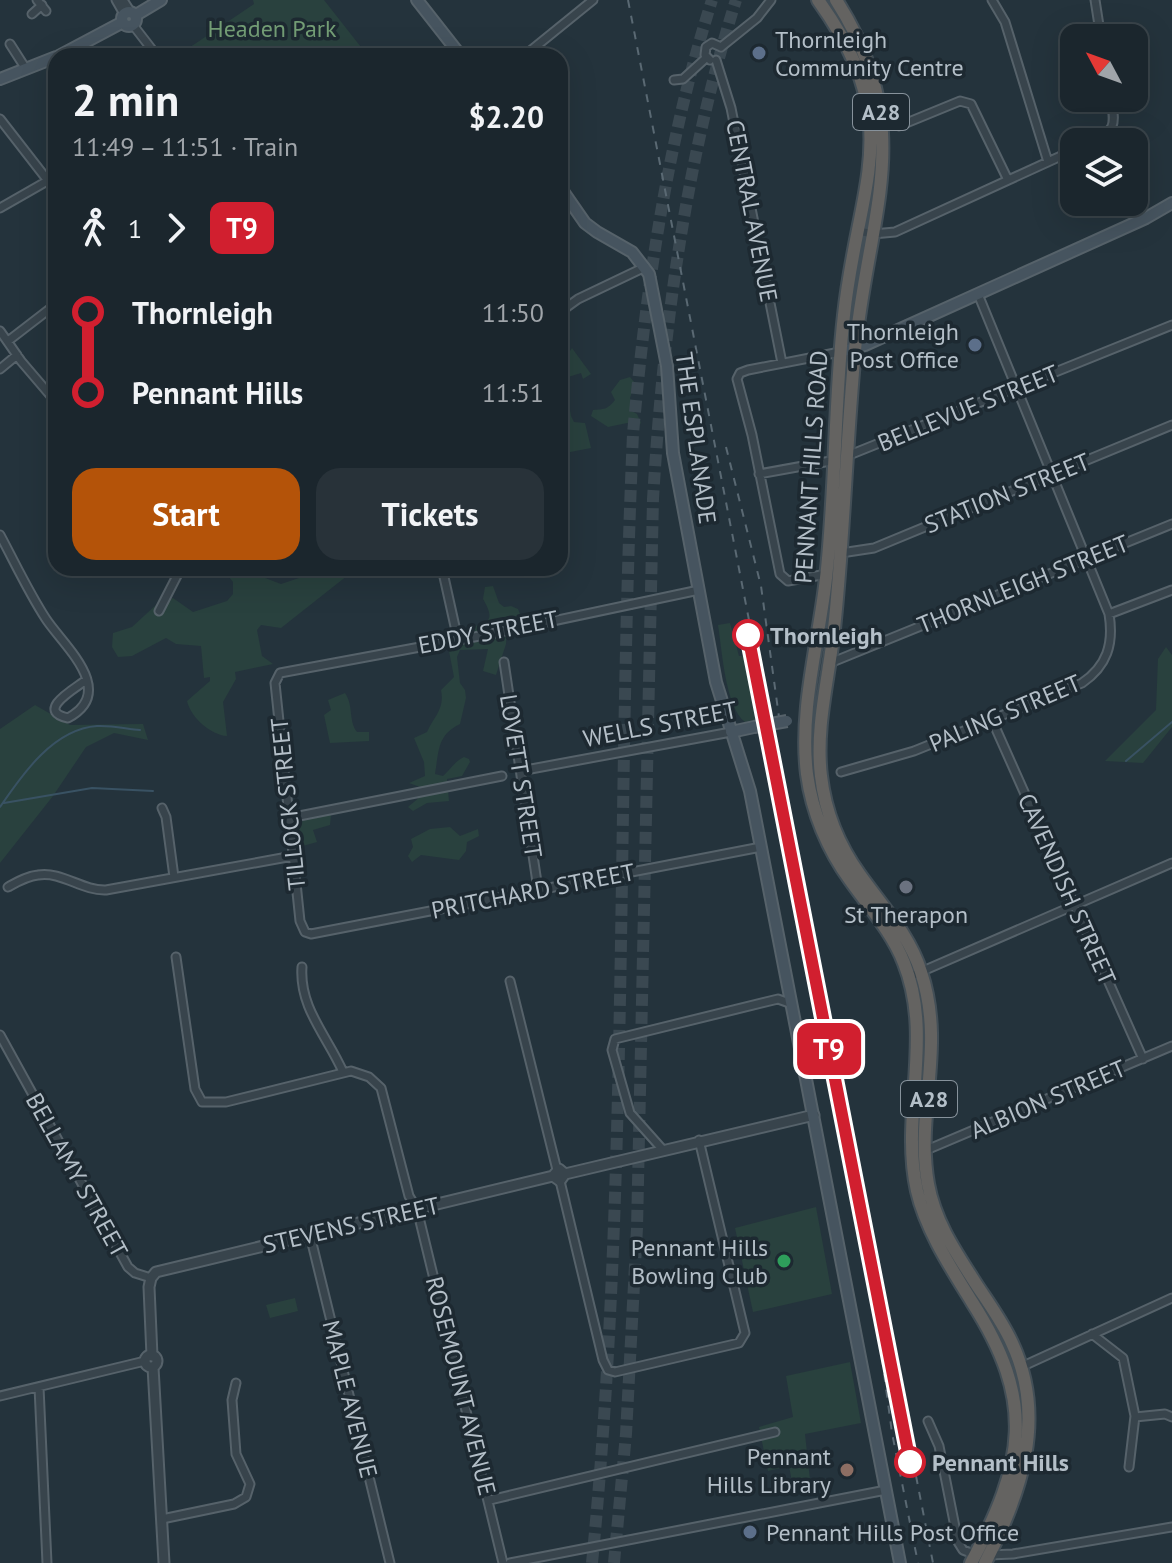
<!DOCTYPE html>
<html lang="en">
<head>
<meta charset="utf-8">
<style>
	body { margin:0; font-family:"PT Sans",sans-serif; background:#283239; color:#f1f3f6; height:100vh; display:flex; flex-direction:column; font-size:30px; white-space:nowrap }
	* { box-sizing:border-box; margin:0 }
	p { font-size:26px; color:#a0a5aa }
	.icon { flex:none; width:44px; height:44px; fill:none; stroke:currentColor; stroke-width:2; stroke-linecap:round; stroke-linejoin:round }
	.map { position:relative; flex:1; overflow:hidden }
	.sheet { position:absolute; left:48px; top:48px; width:520px; height:528px; display:flex; flex-direction:column; background:#1b262d; border-radius:24px; box-shadow:0 8px 32px #0002,0 0 0 2px #394349 }
	.sheet>* { flex:none }
	.badge { padding:0 16px; border-radius:12px; font-size:28px; line-height:52px }
	.needle { width:52px; rotate:311deg }
	.fabs { position:absolute; left:1060px; top:24px; display:grid; gap:16px }
	.fabs a { display:grid; place-items:center; width:88px; height:88px; border-radius:16px; background:#1b262d; box-shadow:0 8px 32px #0002,0 0 0 2px #394349; font-size:40px }
	.map>.badge { position:absolute; translate:-50% -50%; box-shadow:0 0 0 4px #fff }
	.legs { display:flex; align-items:center; gap:12px; height:88px; padding:0 24px; font-size:26px }
	.legs p { margin-inline-start:auto }
	.overview { display:flex; align-items:center; justify-content:space-between; height:136px; padding:0 24px }
	h1 { font-size:44px; font-weight:700; line-height:60px }
	.cta { display:flex; gap:16px; margin-top:auto; padding:16px 24px }
	.cta a { flex:1; height:92px; border-radius:24px; background:#b45309; color:#fff; font-size:32px; font-weight:700; line-height:92px; text-align:center }
	.cta a+a { background:#283239; color:#f1f3f6 }
	ul { padding:0 24px; list-style:none }
	li { display:flex; align-items:center; gap:28px; height:80px; font-size:30px }
	li i { display:grid; place-items:center; width:12px; height:100%; margin:0 10px; background:currentColor }
	li i::after { content:''; width:20px; height:20px; margin:-10px; border:6px solid; border-radius:50%; background:#1b262d }
	li p { margin-inline-start:auto }
	li:first-child i { background:linear-gradient(#0000 50%,currentColor 0) }
	li:last-child i { background:linear-gradient(currentColor 50%,#0000 0) }
	.map>svg:first-child { display:block }
	.green { fill:#29413e }
	.lines { fill:none; stroke-linecap:round; stroke-linejoin:round }
	.stream { stroke:#395263; stroke-width:2 }
	.motorway-tunnel { stroke:#3a4851; stroke-width:12; stroke-dasharray:12 6; stroke-linecap:butt }
	.minor-casing { stroke:#56626a; stroke-width:11 }
	.tertiary-casing { stroke:#56626a; stroke-width:13 }
	.secondary-casing { stroke:#56626a; stroke-width:14 }
	.trunk-casing { stroke:#434f57; stroke-width:16 }
	.minor { stroke:#38444c; stroke-width:7 }
	.tertiary { stroke:#38444c; stroke-width:9 }
	.secondary { stroke:#46545f; stroke-width:10 }
	.trunk { stroke:#646361; stroke-width:12 }
	.rail { stroke:#5a6973; stroke-width:2; stroke-dasharray:8 8; stroke-linecap:butt }
	.secondary-bridge-casing { stroke:#56626a; stroke-width:14; stroke-linecap:butt }
	.secondary-bridge { stroke:#46545f; stroke-width:10 }
	.line-1-casing { stroke:#fff; stroke-width:18 }
	.line-1 { stroke:#d11f2f; stroke-width:12 }
	.service-dot { fill:#5c6f8a; stroke:#1d2931; stroke-width:3 }
	.stop-1-dot { fill:#fff; stroke:#d11f2f; stroke-width:4 }
	.worship-dot { fill:#6b7280; stroke:#1d2931; stroke-width:3 }
	.leisure-dot { fill:#2e9e5b; stroke:#1d2931; stroke-width:3 }
	.education-dot { fill:#8d6e63; stroke:#1d2931; stroke-width:3 }
	.labels { text-anchor:middle; dominant-baseline:central; stroke-width:7; stroke-linejoin:round; paint-order:stroke }
	.shield { fill:#1d2931; stroke:#87929b; stroke-width:2 }
	.shield-label { font-size:22px; font-weight:bold; fill:#b4bfc8 }
	.park-label { font-size:24px; fill:#739d75; stroke:#1d2931 }
	.poi-label { font-size:24px; fill:#b4bfc8; stroke:#1d2931; text-anchor:end }
	.street-label { font-size:24px; fill:#b4bfc8; stroke:#1d2931 }
	.stop-label { font-size:24px; font-weight:bold; fill:#b4bfc8; stroke:#1d2931; text-anchor:start }
</style>
</head>
<body>
<div class="map">
<svg width="1172" height="1563" viewBox="0 0 1172 1563">
	<rect width="100%" height="100%" fill="#24333c"/>
	<path class="green" d="M 253,0 L 324,0 L 368,56 L 177,56 L 254,4 Z
		M 572,348 L 591,374 L 583,379 L 581,373 L 565,378 L 571,416 L 574,422 L 585,423 L 591,448 L 560,454 L 560,370 L 563,366 L 563,361 Z
		M 630,377 L 635,383 L 630,398 L 632,411 L 637,414 L 641,423 L 638,426 L 627,423 L 608,427 L 591,416 L 593,410 C 604,409 607,410 615,400 L 611,392 L 620,380 Z
		M 222,568 L 251,568 L 260,576 L 281,584 L 308,575 L 312,568 L 357,568 L 281,628 L 261,625 L 257,630 L 262,656 L 273,664 L 235,672 L 236,679 L 223,702 L 227,736 C 211,735 191,718 187,701 L 210,681 L 210,677 L 204,678 L 201,646 L 176,644 L 166,638 L 132,656 L 118,657 L 112,647 L 113,633 L 132,627 L 157,604 L 173,598 L 193,612 L 227,601 L 233,594 L 233,582 Z
		M 493,586 L 499,603 L 504,607 L 511,606 L 518,609 L 522,619 L 516,624 L 507,624 L 506,644 L 496,675 L 483,671 L 488,649 L 460,650 L 457,657 L 460,683 L 465,690 L 466,698 L 460,724 C 437,735 439,751 435,774 L 443,776 C 451,769 454,762 464,757 L 469,759 L 470,762 L 462,776 L 447,779 L 449,801 L 427,803 L 413,811 L 408,807 C 414,802 424,796 420,787 L 409,783 L 425,776 L 424,762 L 414,738 L 427,732 C 434,716 445,709 441,690 L 454,677 L 448,646 L 456,644 L 461,630 C 483,622 499,626 483,599 L 485,587 Z
		M 730,623 L 739,656 L 746,656 L 758,719 L 745,722 C 725,707 722,649 718,625 Z
		M 1166,647 L 1172,655 L 1172,727 L 1143,763 L 1105,761 L 1156,710 L 1158,659 Z
		M 345,693 C 354,706 348,720 357,732 L 369,732 L 369,741 L 330,743 L 324,715 L 331,710 L 328,700 Z
		M 35,705 L 70,725 L 143,724 L 148,740 L 114,733 L 86,747 L 53,796 L 0,863 L 0,729 Z
		M 326,814 L 331,815 L 330,825 L 313,830 L 317,842 L 299,847 L 297,823 L 300,819 Z
		M 450,827 L 460,836 L 478,829 L 479,836 L 467,842 L 466,851 L 459,860 L 421,855 L 412,862 L 408,856 L 413,847 L 411,839 L 430,829 Z
		M 816,1207 L 832,1294 L 753,1312 L 735,1228 Z
		M 295,1298 L 298,1311 L 270,1318 L 266,1305 Z
		M 850,1362 L 861,1423 L 805,1434 L 811,1489 L 794,1493 L 789,1466 L 768,1471 L 759,1427 L 793,1417 L 786,1376 Z"/>
	<g class="lines">
		<path class="stream" d="M 1126,761 L 1172,722
			M 4,803 L 92,788 L 153,791
			M 0,807 C 22,775 53,729 97,726 C 111,725 127,729 140,730"/>
		<path class="motorway-tunnel" d="M 592,1563 C 629,1188 616,810 633,434 C 646,288 667,141 712,0
			M 614,1563 L 626,1434 L 637,1228 L 653,499 C 663,330 685,162 736,0"/>
		<defs>
			<path id="minor" d="M 37,0 L 46,11
				M 116,0 L 124,14
				M 123,0 L 130,11
				M 992,0 L 1005,22 L 1048,162
				M 1095,0 L 1101,38
				M 32,14 L 42,5
				M 133,25 L 157,56
				M 10,44 L 26,69
				M 721,47 L 757,18 L 771,0
				M 524,56 L 593,0
				M 710,60 L 705,55 L 706,47 L 712,43 L 721,47
				M 716,60 L 731,108 L 782,363
				M 674,80 L 683,79 L 706,58
				M 0,119 L 56,191
				M 899,126 L 960,101 L 971,104 L 1008,180
				M 1091,142 C 1117,130 1115,125 1111,98
				M 0,208 L 56,176
				M 859,231 L 873,234 L 895,232 L 1074,150
				M 560,312 L 578,299 L 645,267
				M 0,331 L 21,361 L 56,402
				M 8,341 L 56,304
				M 0,369 L 17,355
				M 847,456 L 1172,325
				M 759,474 L 836,460
				M 0,535 C 15,563 29,593 46,619 C 63,645 118,691 68,718 C 34,711 76,688 86,680
				M 841,553 L 874,548 L 1172,425
				M 442,568 L 458,640
				M 827,574 L 788,581 L 780,574 L 752,435 L 737,379 L 740,373 L 748,370 L 840,352
				M 699,590 L 501,632 L 280,673 L 275,683 L 300,921 L 305,932 L 311,934 L 761,847
				M 159,611 L 181,568
				M 1109,614 L 1172,590
				M 504,662 L 538,889
				M 830,663 L 1172,524
				M 992,720 L 1143,1059
				M 520,771 L 731,732
				M 841,772 L 914,751 L 1082,683 C 1107,666 1114,644 1109,614 L 978,294
				M 162,808 L 166,817 L 174,877
				M 289,818 L 502,776
				M 8,887 C 17,882 27,876 38,875 C 62,871 82,891 106,890 L 293,856
				M 176,957 L 195,1089 L 202,1102 L 226,1102 L 351,1071 L 369,1077 L 381,1088 L 409,1196 L 417,1209 L 503,1563
				M 302,967 C 299,1008 328,1037 343,1072
				M 909,977 L 1172,863
				M 510,981 L 557,1170
				M 0,1035 L 128,1267 L 135,1273 L 151,1278
				M 663,1150 L 630,1113 L 612,1050 L 615,1039 L 778,999 L 792,1004
				M 924,1151 L 1172,1046
				M 560,1181 L 603,1360 L 608,1370 L 615,1372 L 739,1343 L 745,1333 L 699,1140
				M 310,1235 L 390,1563
				M 1092,1334 L 1123,1358 L 1135,1416 L 1129,1467
				M 1021,1367 L 1172,1298
				M 39,1387 L 47,1563
				M 0,1396 L 145,1361
				M 1135,1417 L 1165,1414 L 1172,1417
				M 928,1421 L 939,1446 L 958,1542 L 963,1550 L 976,1555
				M 490,1500 L 775,1432
				M 162,1519 L 234,1504 L 246,1497 L 250,1484 L 236,1454 L 232,1400 L 236,1383
				M 989,1555 L 1013,1554 L 1172,1527
				M 510,1563 L 886,1490"/>
			<path id="tertiary" d="M 565,1174 L 559,1169 L 553,1176 L 560,1181 L 565,1174 L 814,1115
				M145 1361a6 6 0 1 1 12 0a6 6 0 1 1-12 0Z
				M 152,1356 L 149,1287 L 151,1278 L 156,1272 L 553,1176
				M 153,1367 L 164,1563"/>
			<path id="secondary" d="M 417,0 L 461,56
				M122 19a7 7 0 1 1 14 0a7 7 0 1 1-14 0Z
				M 136,15 L 161,0
				M 59,56 L 123,22
				M 0,79 L 56,57
				M 560,187 L 585,223 L 597,232 L 632,252 L 649,274 L 667,366 L 673,453 L 716,682 L 750,791 L 900,1563
				M 840,352 L 865,345 L 1146,218 L 1172,203
				M 731,732 L 754,727"/>
			<path id="trunk" d="M 818,0 C 908,125 858,182 844,315 C 834,402 836,491 826,578 C 819,642 799,709 807,774 C 812,812 828,850 850,880 C 869,907 892,932 904,963 C 934,1038 900,1115 917,1191 C 926,1230 951,1268 972,1302 C 1036,1402 1025,1462 971,1563
				M 836,0 C 919,129 868,213 855,350 C 846,443 844,536 834,629 C 829,678 815,727 821,776 C 825,811 839,846 860,875 C 882,906 909,934 921,972 C 946,1048 915,1112 928,1184 C 935,1223 957,1254 978,1287 C 990,1305 1003,1323 1012,1343 C 1047,1418 1021,1494 985,1563"/>
		</defs>
		<use href="#minor" class="minor-casing"/>
		<use href="#tertiary" class="tertiary-casing"/>
		<use href="#secondary" class="secondary-casing"/>
		<use href="#trunk" class="trunk-casing"/>
		<use href="#minor" class="minor"/>
		<use href="#tertiary" class="tertiary"/>
		<use href="#secondary" class="secondary"/>
		<use href="#trunk" class="trunk"/>
		<path class="rail" d="M 628,0 L 933,1563
			M 726,447 L 761,586 L 779,717
			M 882,1358 L 892,1433 L 918,1563"/>
		<defs>
			<path id="secondary-bridge" d="M 754,727 L 787,721"/>
		</defs>
		<use href="#secondary-bridge" class="secondary-bridge-casing"/>
		<use href="#secondary-bridge" class="secondary-bridge"/>
	</g>
	<g class="lines">
		<defs>
			<path id="line-1" d="M 748,635 L 910,1462"/>
		</defs>
		<use href="#line-1" class="line-1-casing"/>
		<use href="#line-1" class="line-1"/>
	</g>
	<g class="service-dot">
		<circle cx="759" cy="53" r="8"/>
		<circle cx="975" cy="345" r="8"/>
		<circle cx="750" cy="1532" r="8"/>
	</g>
	<g class="stop-1-dot">
		<circle cx="748" cy="635" r="14"/>
		<circle cx="910" cy="1462" r="14"/>
	</g>
	<circle class="worship-dot" cx="906" cy="887" r="8"/>
	<circle class="leisure-dot" cx="784" cy="1261" r="8"/>
	<circle class="education-dot" cx="847" cy="1470" r="8"/>
	<g class="labels">
		<g class="shield">
			<rect x="853" y="94" width="56" height="36" rx="6"/>
			<rect x="901" y="1081" width="56" height="36" rx="6"/>
		</g>
		<g class="shield-label">
			<text x="881" y="112">A28</text>
			<text x="929" y="1099">A28</text>
		</g>
		<g class="park-label">
			<text x="272" y="28">Headen Park</text>
		</g>
		<g class="poi-label">
			<text x="775" y="39" text-anchor="start">Thornleigh<tspan x="775" dy="28">Community Centre</tspan></text>
			<text x="959" y="331">Thornleigh<tspan x="959" dy="28">Post Office</tspan></text>
			<text x="906" y="914" text-anchor="middle">St Therapon</text>
			<text x="768" y="1247">Pennant Hills<tspan x="768" dy="28">Bowling Club</tspan></text>
			<text x="831" y="1456">Pennant<tspan x="831" dy="28">Hills Library</tspan></text>
			<text x="766" y="1532" text-anchor="start">Pennant Hills Post Office</text>
		</g>
		<g class="street-label">
			<text transform="translate(752 211) rotate(79)">CENTRAL AVENUE</text>
			<text transform="translate(968 408) rotate(-22)">BELLEVUE STREET</text>
			<text transform="translate(696 438) rotate(82)">THE ESPLANADE</text>
			<text transform="translate(811 467) rotate(-86)">PENNANT HILLS ROAD</text>
			<text transform="translate(1007 493) rotate(-22)">STATION STREET</text>
			<text transform="translate(1023 584) rotate(-22)">THORNLEIGH STREET</text>
			<text transform="translate(488 632) rotate(-11)">EDDY STREET</text>
			<text transform="translate(1005 713) rotate(-23)">PALING STREET</text>
			<text transform="translate(660 724) rotate(-11)">WELLS STREET</text>
			<text transform="translate(521 776) rotate(81)">LOVETT STREET</text>
			<text transform="translate(288 804) rotate(-96)">TILLOCK STREET</text>
			<text transform="translate(1067 889) rotate(66)">CAVENDISH STREET</text>
			<text transform="translate(533 891) rotate(-11)">PRITCHARD STREET</text>
			<text transform="translate(1048 1099) rotate(-23)">ALBION STREET</text>
			<text transform="translate(77 1175) rotate(61)">BELLAMY STREET</text>
			<text transform="translate(351 1225) rotate(-13)">STEVENS STREET</text>
			<text transform="translate(461 1386) rotate(76)">ROSEMOUNT AVENUE</text>
			<text transform="translate(350 1399) rotate(76)">MAPLE AVENUE</text>
		</g>
		<g class="stop-label">
			<text x="770" y="635">Thornleigh</text>
			<text x="932" y="1462">Pennant Hills</text>
		</g>
	</g>
</svg>
<div class="fabs">
<a><svg class="needle" viewBox="-14 -14 28 28"><path d="M0-13l5 13h-10z" fill="#e53935"/><path d="M0 13l5-13h-10z" fill="#a0a5aa"/></svg></a>
<a><svg class="icon" aria-label="layers" viewBox="0 0 24 24"><path d="M12 4l9 5-9 5-9-5zM3 14l9 5 9-5"/></svg></a>
</div>
<b class="badge" style="left:829px;top:1049px;background:#d11f2f;color:#fff">T9</b>
<section class="sheet">
<div class="overview"><div><h1>2 min</h1><p>11:49 – 11:51 · Train</p></div><b>$2.20</b></div>
<div class="legs"><svg class="icon" aria-label="walk" viewBox="0 0 24 24"><circle cx="13" cy="4" r="2"/><path d="M13 8l-2 6 4 7M11 14l-3 7M7 12l3-4h3l4 4"/></svg>1<svg class="icon" aria-label="forward" viewBox="0 0 24 24"><path d="M9 5l7 7-7 7"/></svg><b class="badge" style="background:#d11f2f;color:#fff">T9</b></div>
<ul>
<li><i style="color:#d11f2f"></i><b>Thornleigh</b><p>11:50</p></li>
<li><i style="color:#d11f2f"></i><b>Pennant Hills</b><p>11:51</p></li>
</ul>
<div class="cta"><a>Start</a><a>Tickets</a></div>
</section>
</div>
</body>
</html>
